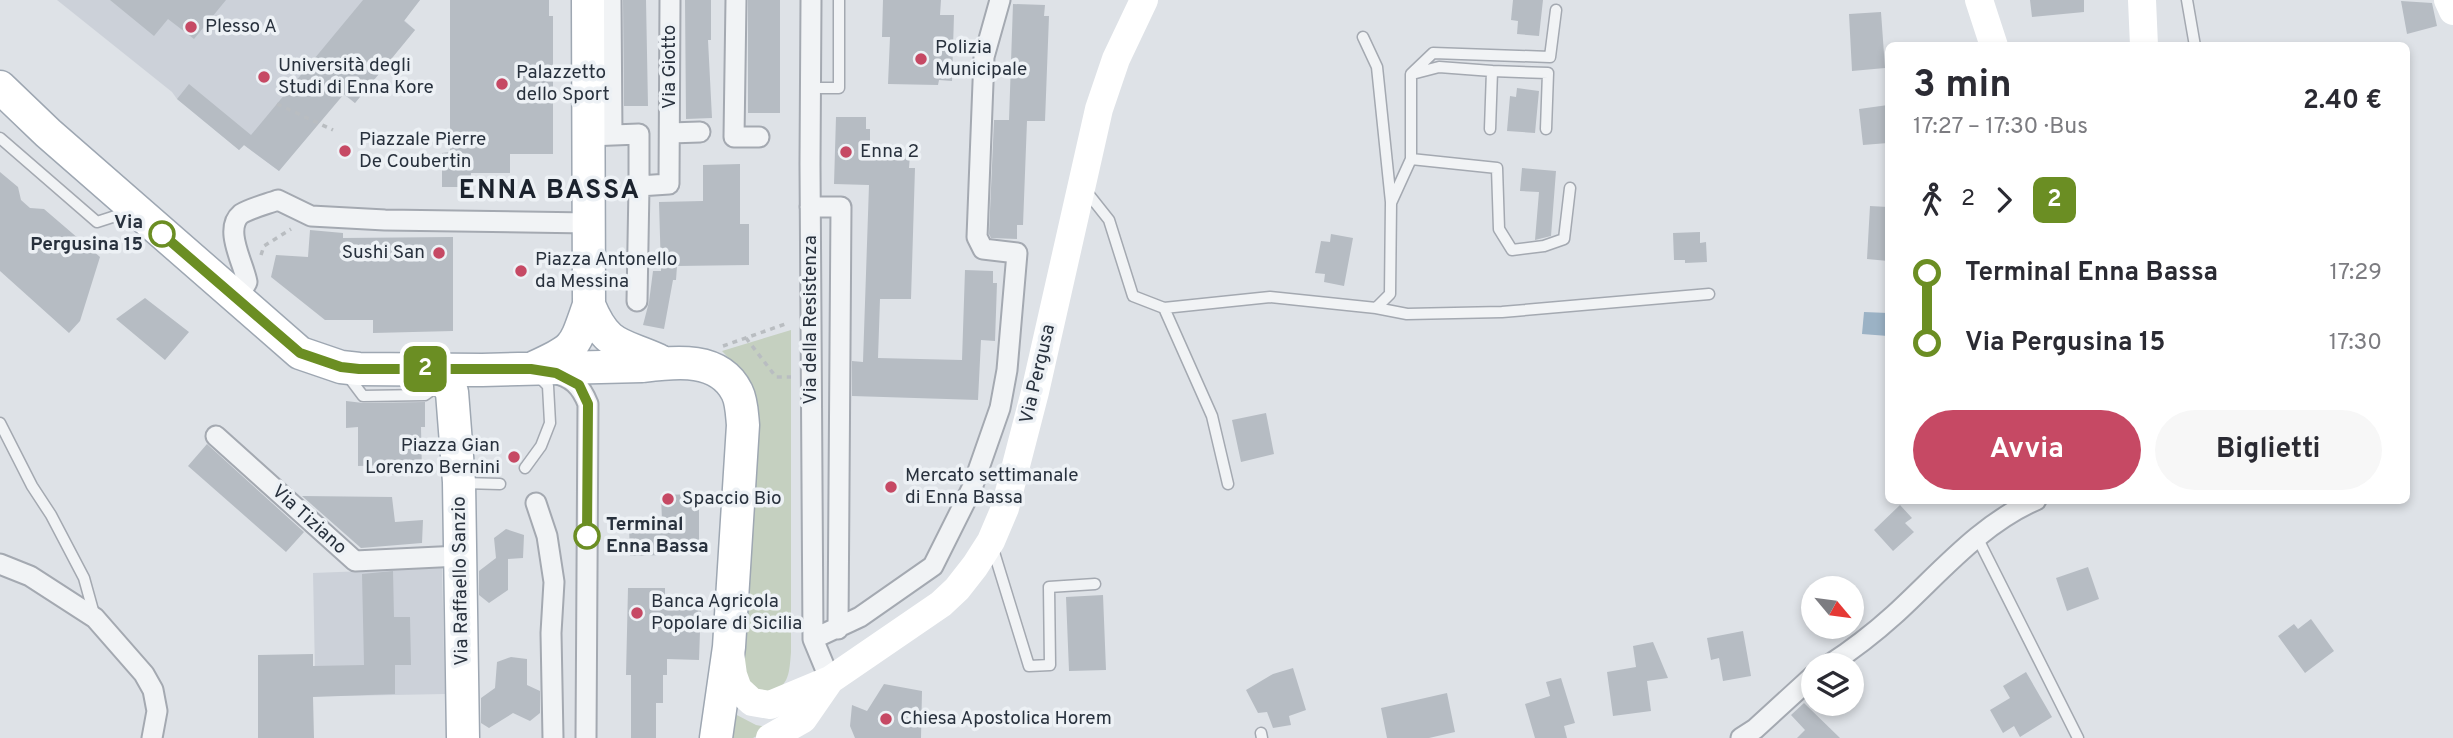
<!DOCTYPE html>
<html lang="it">
<head>
<meta charset="utf-8">
<style>
	body { margin:0; font-family:Overpass,sans-serif; background:#f7f7f7; color:#2b2b33; height:100vh; display:flex; flex-direction:column; font-size:26px; white-space:nowrap }
	* { box-sizing:border-box; margin:0 }
	p { font-size:23px; color:#7c7c81 }
	.icon { flex:none; width:38px; height:38px; fill:none; stroke:currentColor; stroke-width:2; stroke-linecap:round; stroke-linejoin:round }
	.map { position:relative; flex:1; overflow:hidden }
	.panel { position:absolute; left:1885px; top:42px; width:525px; height:462px; display:flex; flex-direction:column; background:#fff; border-radius:10px; box-shadow:0 4px 10px #0003 }
	.panel>* { flex:none }
	.badge { padding:0 14px; border-radius:10px; font-size:24px; line-height:46px }
	.needle { width:46px; rotate:119deg }
	.buttons { position:absolute; left:1801px; top:576px; display:grid; gap:14px }
	.buttons a { display:grid; place-items:center; width:63px; height:63px; border-radius:50%; background:#fff; box-shadow:0 4px 10px #0003; font-size:35px }
	.map>.badge { position:absolute; translate:-50% -50%; box-shadow:0 0 0 4px #fff }
	.legs { display:flex; align-items:center; gap:10px; height:77px; padding:0 28px; font-size:23px }
	.legs p { margin-inline-start:auto }
	.summary { display:flex; align-items:center; justify-content:space-between; height:119px; padding:0 28px }
	h1 { font-size:38px; font-weight:700; line-height:52px }
	.cta { display:flex; gap:14px; margin-top:auto; padding:14px 28px }
	.cta a { flex:1; height:80px; border-radius:42px; background:#c64964; color:#fff; font-size:28px; font-weight:700; line-height:80px; text-align:center }
	.cta a+a { background:#f7f7f7; color:#2b2b33 }
	ul { padding:0 28px; list-style:none }
	li { display:flex; align-items:center; gap:24px; height:70px; font-size:26px }
	li i { display:grid; place-items:center; width:10px; height:100%; margin:0 9px; background:currentColor }
	li i::after { content:''; width:18px; height:18px; margin:-9px; border:5px solid; border-radius:50%; background:#fff }
	li p { margin-inline-start:auto }
	li:first-child i { background:linear-gradient(#0000 50%,currentColor 0) }
	li:last-child i { background:linear-gradient(currentColor 50%,#0000 0) }
	.map>svg:first-child { display:block }
	.built { fill:#ccd1d9 }
	.green { fill:#c5d0c0 }
	.water { fill:#9bb2c5 }
	.building { fill:#b6bcc3 }
	.lines { fill:none; stroke-linecap:round; stroke-linejoin:round }
	.lane-casing { stroke:#a4a9b1; stroke-width:13 }
	.street-casing { stroke:#a4a9b1; stroke-width:23 }
	.primary-casing { stroke:#9ea7b2; stroke-width:35 }
	.path { stroke:#b9bdc1; stroke-width:3.5; stroke-dasharray:5 5; stroke-linecap:butt }
	.lane { stroke:#f1f3f5; stroke-width:10 }
	.street { stroke:#f1f3f5; stroke-width:19 }
	.secondary { stroke:#fff; stroke-width:28 }
	.primary { stroke:#fff; stroke-width:32 }
	.line-1-casing { stroke:#fff; stroke-width:16 }
	.line-1 { stroke:#6b8e23; stroke-width:10 }
	.poi-dot { fill:#c64964; stroke:#edf1f5; stroke-width:2.5 }
	.stop-1-dot { fill:#fff; stroke:#6b8e23; stroke-width:3.5 }
	.labels { text-anchor:middle; dominant-baseline:central; stroke-width:7; stroke-linejoin:round; paint-order:stroke }
	.poi-label { font-size:19px; fill:#28313d; stroke:#edf1f5; text-anchor:start }
	.street-label { font-size:19px; fill:#28313d; stroke:#edf1f5 }
	.stop-label { font-size:19px; font-weight:bold; fill:#28313d; stroke:#edf1f5; text-anchor:end }
	.district-label { font-size:26px; font-weight:bold; letter-spacing:2px; fill:#1b222d; stroke:#edf1f5 }
</style>
</head>
<body>
<div class="map">
<svg width="2453" height="738" viewBox="0 0 2453 738">
	<rect width="100%" height="100%" fill="#dee2e7"/>
	<path class="built" d="M 57,0 L 420,0 L 404,20 L 415,30 L 355,103 L 343,94 L 279,171 L 244,145 L 239,150 L 177,99 L 172,92 Z
		M 442,568 L 445,694 L 341,696 L 315,672 L 313,573 Z"/>
	<path class="green" d="M 791,330 L 791,652 C 789,677 789,686 765,696 L 752,689 L 740,660 L 755,397 L 741,371 L 722,351 Z
		M 733,713 L 756,725 L 772,728 L 753,738 L 727,738 Z"/>
	<path class="water" d="M 1864,312 L 1888,313 L 1888,336 L 1862,334 Z"/>
	<path class="building" d="M 110,0 L 226,0 L 194,39 L 168,19 L 154,36 Z
		M 363,0 L 420,0 L 404,21 L 415,30 L 355,103 L 344,94 L 279,171 L 244,145 L 239,150 L 177,99 L 189,84 L 251,135 Z
		M 450,0 L 549,0 L 549,16 L 553,16 L 553,154 L 510,154 L 510,173 L 471,173 L 470,187 L 442,187 L 442,153 L 450,152 Z
		M 623,0 L 646,0 L 648,106 L 624,106 Z
		M 685,0 L 711,0 L 711,40 L 708,40 L 712,118 L 686,119 Z
		M 748,0 L 780,0 L 780,113 L 748,113 Z
		M 883,0 L 941,0 L 940,15 L 954,15 L 952,81 L 939,80 L 938,85 L 888,84 L 890,37 L 882,37 Z
		M 1513,0 L 1543,0 L 1539,36 L 1517,34 L 1518,21 L 1511,20 Z
		M 2030,0 L 2084,0 L 2084,12 L 2032,17 Z
		M 2401,1 L 2432,3 L 2437,26 L 2407,34 Z
		M 1013,4 L 1045,5 L 1044,16 L 1049,16 L 1045,121 L 1027,121 L 1023,225 L 1017,225 L 1017,239 L 991,238 L 989,234 L 994,120 L 1009,120 Z
		M 1881,12 L 1885,68 L 1852,71 L 1849,14 Z
		M 1517,88 L 1539,91 L 1535,133 L 1507,131 L 1510,96 L 1516,97 Z
		M 1888,105 L 1888,143 L 1863,145 L 1859,109 Z
		M 836,117 L 866,117 L 866,129 L 870,129 L 870,155 L 910,155 L 909,168 L 915,168 L 911,299 L 880,299 L 878,358 L 962,360 L 965,270 L 993,271 L 993,283 L 997,283 L 995,341 L 981,340 L 978,400 L 852,396 L 852,361 L 863,362 L 869,185 L 834,184 Z
		M 740,164 L 740,224 L 749,224 L 749,265 L 677,266 L 676,280 L 673,280 L 664,329 L 643,325 L 649,302 L 653,271 L 661,271 L 659,202 L 703,201 L 703,165 Z
		M 1522,168 L 1556,171 L 1551,236 L 1535,240 L 1539,192 L 1520,191 Z
		M 0,172 L 18,187 L 21,200 L 30,208 L 44,209 L 100,257 L 80,321 L 69,333 L 0,271 Z
		M 1870,206 L 1888,207 L 1888,261 L 1867,259 Z
		M 310,230 L 343,233 L 343,238 L 453,237 L 453,331 L 373,333 L 373,320 L 325,320 L 271,277 L 276,255 L 308,257 Z
		M 1700,232 L 1700,243 L 1706,242 L 1707,262 L 1685,263 L 1685,260 L 1674,260 L 1673,233 Z
		M 1331,234 L 1353,238 L 1344,286 L 1324,282 L 1325,274 L 1315,273 L 1321,241 L 1330,242 Z
		M 145,298 L 189,332 L 165,360 L 116,319 Z
		M 346,401 L 363,403 L 425,402 L 425,427 L 421,427 L 422,475 L 390,475 L 390,465 L 358,466 L 358,427 L 346,428 Z
		M 1266,413 L 1274,454 L 1241,462 L 1232,420 Z
		M 207,444 L 304,532 L 286,552 L 188,466 Z
		M 699,494 L 699,547 L 662,548 L 663,555 L 630,556 L 629,527 L 657,526 L 657,521 L 662,521 L 661,495 Z
		M 302,496 L 392,497 L 395,522 L 423,520 L 422,543 L 361,548 Z
		M 1900,505 L 1912,518 L 1905,523 L 1914,532 L 1893,551 L 1874,530 Z
		M 506,529 L 524,535 L 523,558 L 508,559 L 508,590 L 489,603 L 479,595 L 479,571 L 496,558 L 494,538 Z
		M 2088,567 L 2099,599 L 2067,611 L 2056,578 Z
		M 393,571 L 394,617 L 410,617 L 411,665 L 395,665 L 395,694 L 313,697 L 314,738 L 258,738 L 258,655 L 313,654 L 313,666 L 364,665 L 362,574 Z
		M 628,588 L 665,588 L 665,603 L 701,603 L 699,660 L 667,659 L 667,675 L 663,675 L 663,703 L 656,703 L 656,738 L 631,738 L 631,675 L 626,675 Z
		M 1103,595 L 1106,670 L 1069,671 L 1066,597 Z
		M 2311,619 L 2334,651 L 2305,673 L 2278,636 L 2294,624 L 2298,629 Z
		M 1743,631 L 1751,676 L 1723,681 L 1719,658 L 1711,660 L 1707,638 Z
		M 1653,642 L 1668,678 L 1647,681 L 1651,711 L 1613,716 L 1607,672 L 1636,667 L 1633,646 Z
		M 511,657 L 527,659 L 527,685 L 540,691 L 540,713 L 530,721 L 513,713 L 489,728 L 481,723 L 481,698 L 495,688 L 497,662 Z
		M 1293,668 L 1306,710 L 1289,716 L 1291,725 L 1273,728 L 1267,712 L 1258,713 L 1246,690 L 1273,674 Z
		M 2026,672 L 2052,717 L 2020,737 L 2014,726 L 2003,733 L 1990,710 L 2010,698 L 2003,686 Z
		M 1561,678 L 1575,723 L 1564,726 L 1567,738 L 1535,738 L 1525,704 L 1550,696 L 1546,682 Z
		M 884,684 L 922,691 L 921,738 L 855,738 L 850,726 L 852,705 L 867,711 Z
		M 1447,693 L 1455,732 L 1429,738 L 1387,738 L 1381,708 Z
		M 1804,703 L 1840,738 L 1797,738 L 1805,730 L 1791,715 Z"/>
	<g class="lines">
		<defs>
			<path id="lane" d="M 2187,0 L 2195,46
				M 1363,37 L 1377,67 L 1391,202
				M 1492,71 L 1548,73 L 1546,129
				M 1412,74 L 1439,67 L 1492,71 L 1490,129
				M 810,88 L 839,88 L 839,0
				M 0,138 L 97,222 L 131,211
				M 1411,159 L 1497,168 L 1499,229 L 1512,250 L 1544,246 L 1564,239 L 1570,188
				M 1086,191 L 1109,220 L 1133,296 L 1164,308 L 1270,297 L 1376,308 L 1390,294 L 1391,203 L 1411,159 L 1411,74 L 1433,53 L 1550,57 L 1556,10
				M 1164,308 L 1212,416 L 1228,484
				M 1376,308 L 1407,314 L 1502,312 L 1709,294
				M 348,376 L 363,396 L 425,395 L 442,383
				M 0,423 L 32,486 L 51,515 L 84,578 L 94,614
				M 525,468 L 541,446 L 550,423 L 548,386 L 537,375
				M 463,483 L 500,484
				M 1977,537 L 2078,738
				M 993,549 L 1029,666 L 1050,665 L 1049,587 L 1095,584
				M 1261,733 L 1262,738"/>
			<path id="street" d="M 611,0 L 612,135
				M 736,0 L 734,137 L 759,137
				M 811,0 L 810,164 L 813,639 L 830,680
				M 670,133 L 700,132
				M 588,136 L 639,134 L 639,186 L 669,184 L 670,0
				M 810,207 L 841,207 L 838,629
				M 238,298 L 247,282 C 244,264 223,229 241,214 C 251,208 267,204 278,200 L 311,216 L 385,220 L 589,223
				M 637,301 L 639,186
				M 553,373 C 572,377 581,386 588,404 L 586,738
				M 216,436 L 355,561 L 460,556
				M 536,503 L 547,536 L 554,582 L 551,633 L 553,738
				M 0,564 L 30,576 L 95,618 L 144,674 L 153,690 L 157,711 L 152,738
				M 813,639 L 860,617 L 933,566 L 972,488 L 1000,408 L 1007,370 L 1017,253 L 983,249 L 977,237 L 984,57 L 1000,0
				M 1829,665 C 1852,650 1873,634 1894,615 C 1939,574 1979,525 2036,500
				M 1741,738 L 1755,729 L 1813,676"/>
			<path id="primary" d="M 0,87 L 48,133 L 300,353 L 341,367 L 359,369 L 482,370 L 642,366 C 675,362 719,356 737,392 C 742,402 742,415 743,425 L 729,647 L 716,738
				M 589,305 C 607,348 620,343 658,360
				M 535,367 C 577,348 574,347 589,305 L 588,0
				M 416,372 C 435,375 442,375 452,392 L 459,482 L 463,738"/>
		</defs>
		<use href="#lane" class="lane-casing"/>
		<use href="#street" class="street-casing"/>
		<use href="#primary" class="primary-casing"/>
		<path class="path" d="M 277,104 L 333,130
			M 261,255 L 264,246 L 291,229
			M 746,338 L 776,377 L 791,377
			M 723,346 L 788,323"/>
		<use href="#lane" class="lane"/>
		<use href="#street" class="street"/>
		<path class="secondary" d="M 1979,0 L 1994,46
			M 2142,0 L 2144,46
			M 2448,0 L 2453,11
			M 730,653 L 733,675 L 738,689 L 752,702 L 770,705 L 830,680 L 941,604 L 957,589 L 975,566 L 991,541 L 1005,508 L 1035,392 L 1099,109 L 1116,59 L 1144,0
			M 770,738 L 803,719 L 830,680"/>
		<use href="#primary" class="primary"/>
	</g>
	<g class="lines">
		<defs>
			<path id="line-1" d="M 162,234 L 300,353 L 341,367 L 359,369 L 531,369 L 556,373 L 579,385 L 588,404 L 587,536"/>
		</defs>
		<use href="#line-1" class="line-1-casing"/>
		<use href="#line-1" class="line-1"/>
	</g>
	<g class="poi-dot">
		<circle cx="191" cy="27" r="7"/>
		<circle cx="921" cy="59" r="7"/>
		<circle cx="264" cy="77" r="7"/>
		<circle cx="502" cy="84" r="7"/>
		<circle cx="345" cy="151" r="7"/>
		<circle cx="846" cy="152" r="7"/>
		<circle cx="439" cy="253" r="7"/>
		<circle cx="521" cy="271" r="7"/>
		<circle cx="514" cy="457" r="7"/>
		<circle cx="891" cy="487" r="7"/>
		<circle cx="668" cy="499" r="7"/>
		<circle cx="637" cy="613" r="7"/>
		<circle cx="886" cy="719" r="7"/>
	</g>
	<g class="stop-1-dot">
		<circle cx="162" cy="234" r="12"/>
		<circle cx="587" cy="536" r="12"/>
	</g>
	<g class="labels">
		<g class="poi-label">
			<text x="205" y="27">Plesso A</text>
			<text x="935" y="48">Polizia<tspan x="935" dy="22">Municipale</tspan></text>
			<text x="278" y="66">Università degli<tspan x="278" dy="22">Studi di Enna Kore</tspan></text>
			<text x="516" y="73">Palazzetto<tspan x="516" dy="22">dello Sport</tspan></text>
			<text x="359" y="140">Piazzale Pierre<tspan x="359" dy="22">De Coubertin</tspan></text>
			<text x="860" y="152">Enna 2</text>
			<text x="425" y="253" text-anchor="end">Sushi San</text>
			<text x="535" y="260">Piazza Antonello<tspan x="535" dy="22">da Messina</tspan></text>
			<text x="500" y="446" text-anchor="end">Piazza Gian<tspan x="500" dy="22">Lorenzo Bernini</tspan></text>
			<text x="905" y="476">Mercato settimanale<tspan x="905" dy="22">di Enna Bassa</tspan></text>
			<text x="682" y="499">Spaccio Bio</text>
			<text x="651" y="602">Banca Agricola<tspan x="651" dy="22">Popolare di Sicilia</tspan></text>
			<text x="900" y="719">Chiesa Apostolica Horem</text>
		</g>
		<g class="street-label">
			<text transform="translate(670 67) rotate(-90)">Via Giotto</text>
			<text transform="translate(811 320) rotate(-90)">Via della Resistenza</text>
			<text transform="translate(1038 374) rotate(-77)">Via Pergusa</text>
			<text transform="translate(309 520) rotate(42)">Via Tiziano</text>
			<text transform="translate(461 581) rotate(-91)">Via Raffaello Sanzio</text>
		</g>
		<g class="stop-label">
			<text x="143" y="223">Via<tspan x="143" dy="22">Pergusina 15</tspan></text>
			<text x="606" y="525" text-anchor="start">Terminal<tspan x="606" dy="22">Enna Bassa</tspan></text>
		</g>
		<g class="district-label">
			<text x="550" y="191">ENNA BASSA</text>
		</g>
	</g>
</svg>
<div class="buttons">
<a><svg class="needle" viewBox="-14 -14 28 28"><path d="M0-13l5 13h-10z" fill="#e53935"/><path d="M0 13l5-13h-10z" fill="#7c7c81"/></svg></a>
<a><svg class="icon" aria-label="layers" viewBox="0 0 24 24"><path d="M12 4l9 5-9 5-9-5zM3 14l9 5 9-5"/></svg></a>
</div>
<b class="badge" style="left:425px;top:369px;background:#6b8e23;color:#fff">2</b>
<section class="panel">
<div class="summary"><div><h1>3 min</h1><p>17:27 – 17:30 · Bus</p></div><b>2.40 €</b></div>
<div class="legs"><svg class="icon" aria-label="walk" viewBox="0 0 24 24"><circle cx="13" cy="4" r="2"/><path d="M13 8l-2 6 4 7M11 14l-3 7M7 12l3-4h3l4 4"/></svg>2<svg class="icon" aria-label="forward" viewBox="0 0 24 24"><path d="M9 5l7 7-7 7"/></svg><b class="badge" style="background:#6b8e23;color:#fff">2</b></div>
<ul>
<li><i style="color:#6b8e23"></i><b>Terminal Enna Bassa</b><p>17:29</p></li>
<li><i style="color:#6b8e23"></i><b>Via Pergusina 15</b><p>17:30</p></li>
</ul>
<div class="cta"><a>Avvia</a><a>Biglietti</a></div>
</section>
</div>
</body>
</html>
